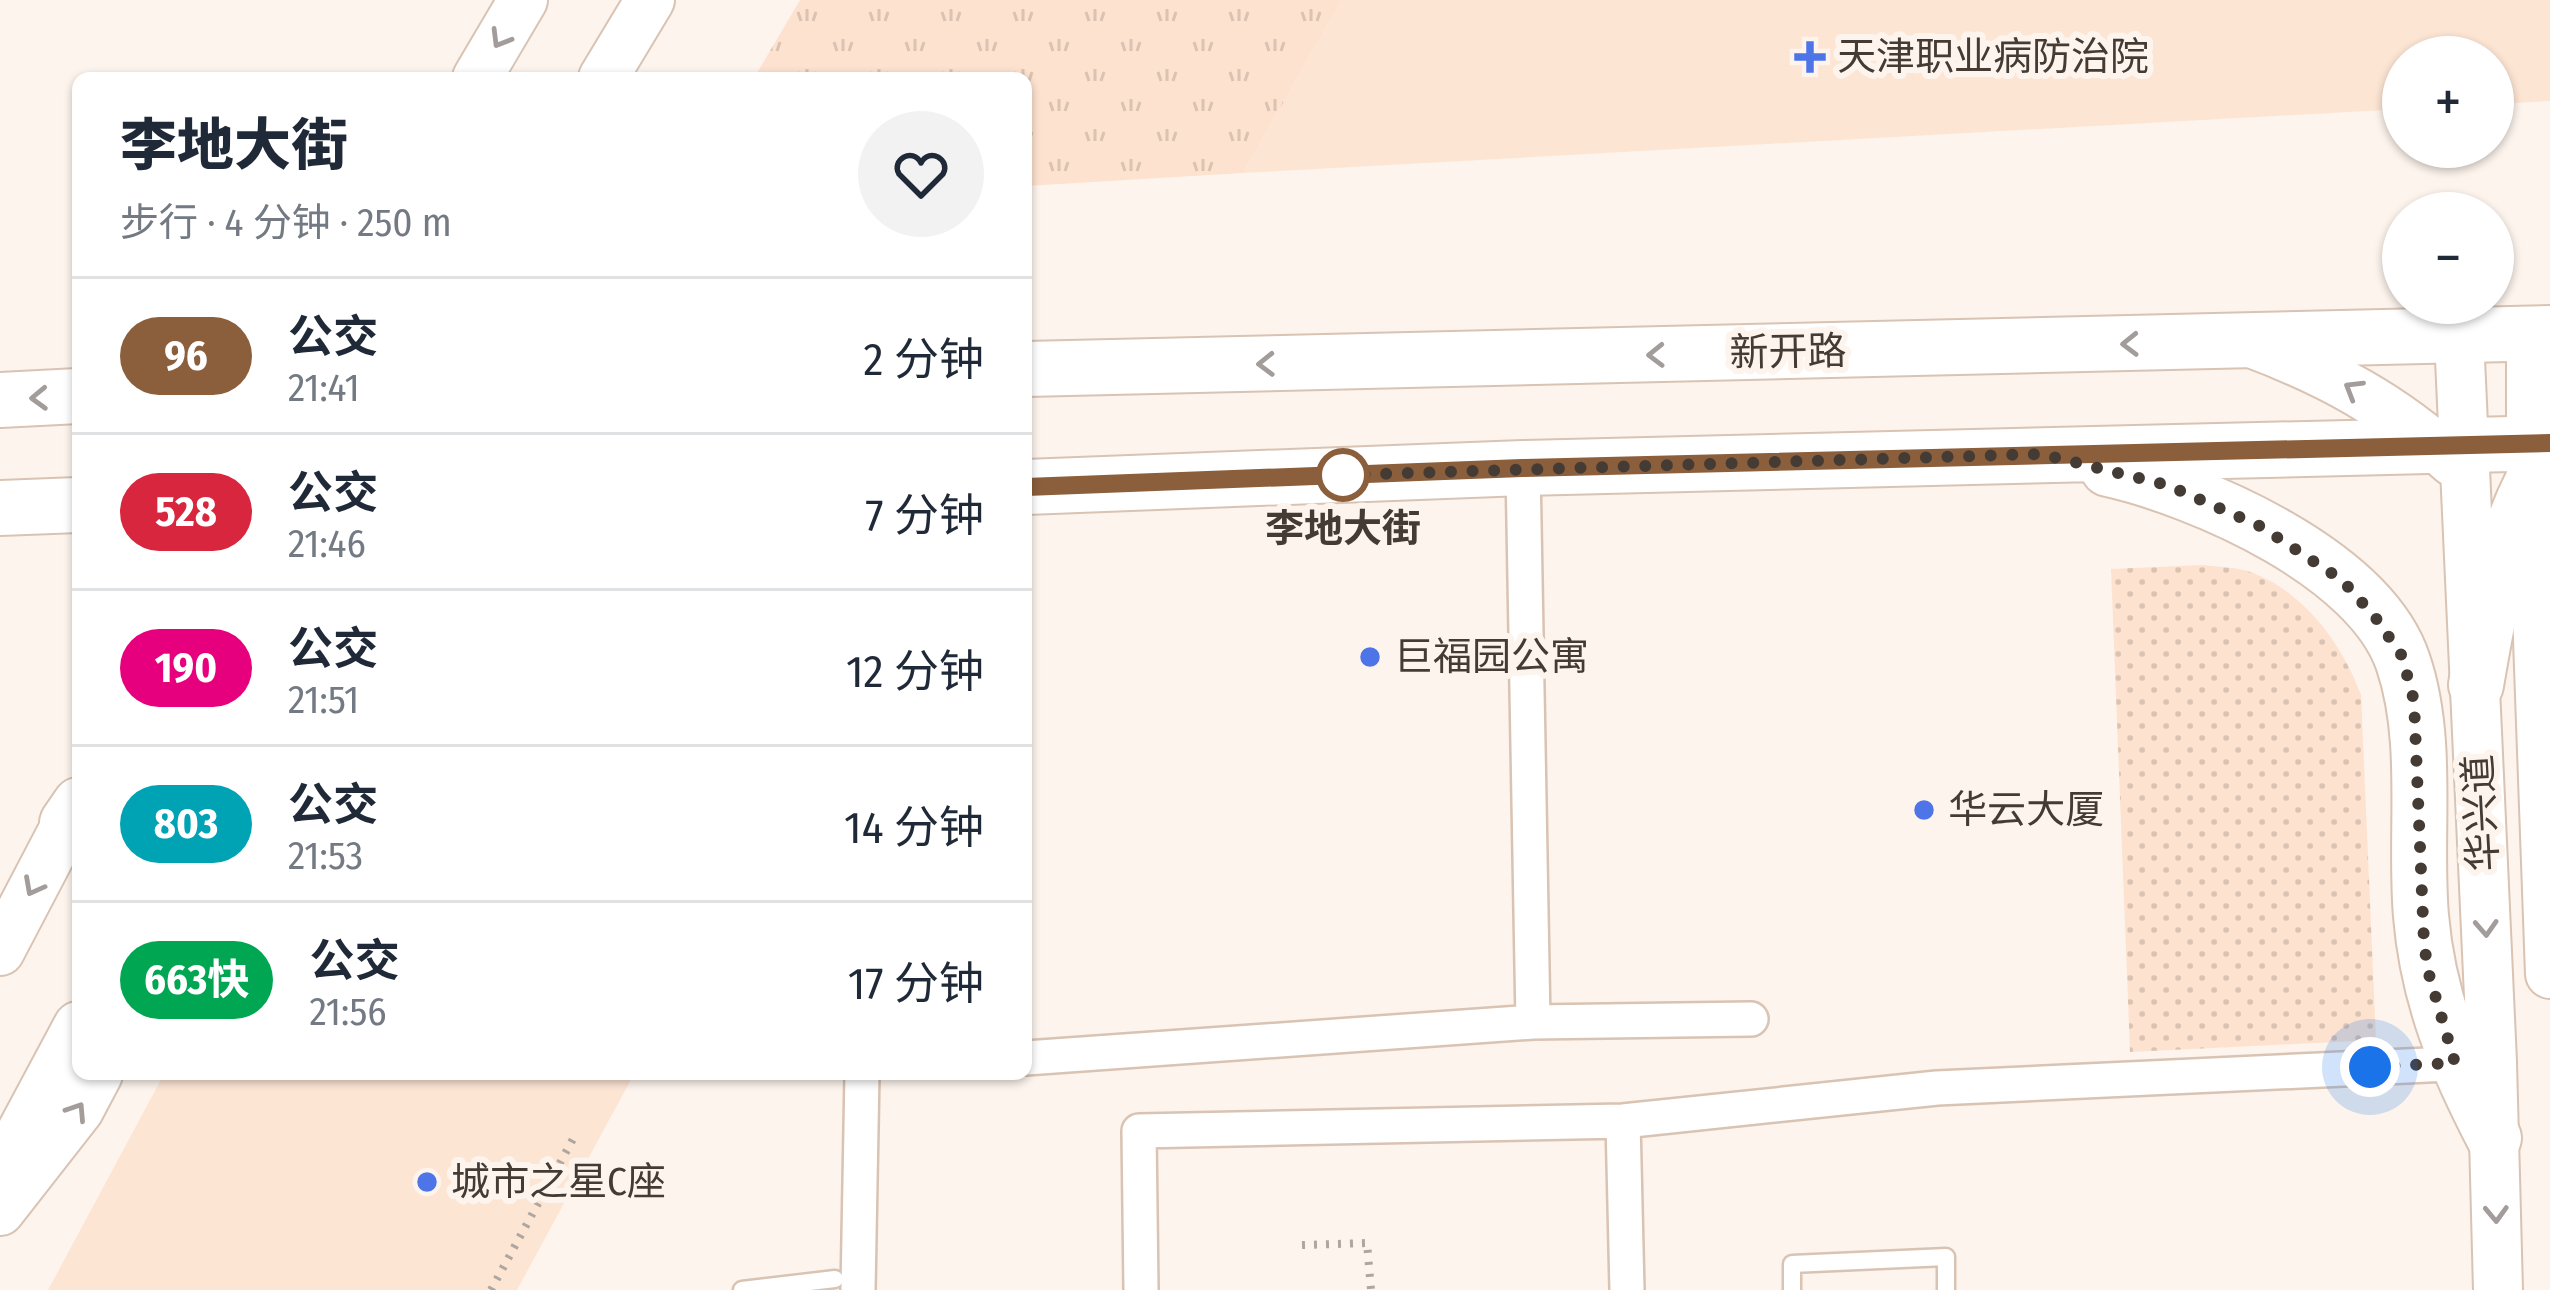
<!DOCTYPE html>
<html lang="zh">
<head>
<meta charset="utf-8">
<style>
	body { margin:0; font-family:"Fira Sans Condensed","Noto Sans SC",sans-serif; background:#f2f2f3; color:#1f2937; height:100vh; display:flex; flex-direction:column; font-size:45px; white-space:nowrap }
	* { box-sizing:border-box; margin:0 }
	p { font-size:39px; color:#747a83 }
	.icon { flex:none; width:66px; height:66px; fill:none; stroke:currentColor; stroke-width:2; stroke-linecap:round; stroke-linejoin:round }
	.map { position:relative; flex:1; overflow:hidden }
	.details { position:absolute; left:72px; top:72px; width:960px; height:1008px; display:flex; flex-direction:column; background:#fff; border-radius:18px; box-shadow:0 3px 9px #0004 }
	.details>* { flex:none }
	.badge { padding:0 24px; border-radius:39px; font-size:42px; line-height:78px }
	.tools { position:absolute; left:2382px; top:36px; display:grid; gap:24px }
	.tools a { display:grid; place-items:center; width:132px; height:132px; border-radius:50%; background:#fff; box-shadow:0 3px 9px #0004; font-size:60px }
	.you { position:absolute; width:60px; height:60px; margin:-30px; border:9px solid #fff; border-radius:50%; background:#1a73e8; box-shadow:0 0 0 18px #1a73e833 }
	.map>.badge { position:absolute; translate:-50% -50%; box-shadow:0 0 0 6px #fff }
	.round { display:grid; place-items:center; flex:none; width:126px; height:126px; border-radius:63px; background:#f2f2f3 }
	.overview { display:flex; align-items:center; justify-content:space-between; height:204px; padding:0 48px }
	h1 { font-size:57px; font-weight:800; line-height:90px }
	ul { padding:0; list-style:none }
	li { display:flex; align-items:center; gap:36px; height:156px; padding:0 48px; border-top:3px solid #e0e1e3 }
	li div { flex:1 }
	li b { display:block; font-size:45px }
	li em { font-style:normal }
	li .badge { min-width:132px; font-weight:700; text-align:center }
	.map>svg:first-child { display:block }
	.built { fill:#fde5d4 }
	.grass { fill:url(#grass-dots) }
	.park { fill:url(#park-tufts) }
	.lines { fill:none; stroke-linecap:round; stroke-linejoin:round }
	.service-casing { stroke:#d9c3b3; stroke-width:21 }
	.minor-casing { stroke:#d9c3b3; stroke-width:38 }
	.secondary-casing { stroke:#d9c3b3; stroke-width:52 }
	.primary-casing { stroke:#d9c3b3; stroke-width:58 }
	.path { stroke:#afa6a0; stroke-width:8; stroke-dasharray:3 9; stroke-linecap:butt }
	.service { stroke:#fff; stroke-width:16 }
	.minor { stroke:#fff; stroke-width:33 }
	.secondary { stroke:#fff; stroke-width:48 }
	.primary { stroke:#fff; stroke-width:54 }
	.oneway { stroke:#a29d9a }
	.line-casing { stroke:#fff; stroke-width:27 }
	.line { stroke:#8b5e3c; stroke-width:18 }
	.walk { stroke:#443b35; stroke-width:12; stroke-dasharray:0 21.6 }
	.poi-dot { fill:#4e75e8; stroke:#fdf4ed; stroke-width:4.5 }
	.stop-dot { fill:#fff; stroke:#8b5e3c; stroke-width:6 }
	.labels { text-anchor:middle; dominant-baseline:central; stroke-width:12; stroke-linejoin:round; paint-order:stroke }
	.poi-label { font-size:39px; fill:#443b35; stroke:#fdf4ed; text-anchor:start }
	.street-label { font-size:39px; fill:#443b35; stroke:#fdf4ed }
	.stop-label { font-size:39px; font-weight:bold; fill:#443b35; stroke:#fdf4ed }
</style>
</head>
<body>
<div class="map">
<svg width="2550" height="1290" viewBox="0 0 2550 1290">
	<defs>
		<pattern id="grass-dots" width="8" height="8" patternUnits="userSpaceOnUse" patternTransform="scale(3)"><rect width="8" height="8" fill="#fde2cf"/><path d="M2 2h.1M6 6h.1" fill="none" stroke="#dac3b2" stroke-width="1.8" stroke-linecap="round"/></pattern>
		<pattern id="park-tufts" width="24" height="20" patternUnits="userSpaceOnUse" patternTransform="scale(3)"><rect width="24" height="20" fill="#fde2cf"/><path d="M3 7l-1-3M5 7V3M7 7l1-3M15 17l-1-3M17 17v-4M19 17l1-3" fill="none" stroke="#dac3b2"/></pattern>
	</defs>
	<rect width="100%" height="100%" fill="#fdf4ed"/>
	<path class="built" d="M 1342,0 L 2550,0 L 2550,101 L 2493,104 L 2493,57 L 2403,57 L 2403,109 L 1243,173 Z
		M 164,1074 L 634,1074 L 517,1290 L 48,1290 Z"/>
	<path class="grass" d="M 2203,565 C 2218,567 2236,567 2250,572 C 2303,590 2343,645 2361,695 L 2376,1040 L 2130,1052 L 2111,569 Z"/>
	<path class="park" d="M 800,0 L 1342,0 L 1243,173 L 1026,186 L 1026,78 L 754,78 Z"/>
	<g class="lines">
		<defs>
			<path id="service" d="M 742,1290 L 835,1279
				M 1792,1290 L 1792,1264 L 1946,1257 L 1946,1290"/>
			<path id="minor" d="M 1533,1022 L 1751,1019
				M 1026,1058 L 1533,1022 L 1523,468
				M 1623,1121 L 1627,1290
				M 858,1290 L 862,1074
				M 1141,1290 L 1139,1131 L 1623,1121 L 1937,1088 L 2470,1063"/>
			<path id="secondary" d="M 477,78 L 523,0
				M 603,78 L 650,0
				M 2531,334 L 2531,444 L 2550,974
				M 2459,337 L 2492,1062 L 2498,1290
				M 2251,343 C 2326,371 2394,407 2453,462
				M 0,951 L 78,802
				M 0,1172 L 78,1026
				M 0,1211 L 79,1110 L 98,1074"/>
			<path id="primary" d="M 1026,369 L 2550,333
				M 0,400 L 78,396
				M 2108,469 C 2202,490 2370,564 2403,662 C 2430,741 2414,833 2421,916 C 2428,999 2456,1065 2494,1138
				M 1026,487 L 1523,468 L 2550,443
				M 0,508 L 78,505
				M 2476,685 C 2490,602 2504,522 2550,451
				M 67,823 L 78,807"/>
		</defs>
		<use href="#service" class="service-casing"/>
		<use href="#minor" class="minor-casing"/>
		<use href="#secondary" class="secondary-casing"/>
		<use href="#primary" class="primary-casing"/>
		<path class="path" d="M 1302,1245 L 1367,1243 L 1371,1290
			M 491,1290 L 573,1139"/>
		<use href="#service" class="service"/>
		<use href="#minor" class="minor"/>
		<use href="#secondary" class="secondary"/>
		<use href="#primary" class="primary"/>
	</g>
	<defs><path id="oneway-chevron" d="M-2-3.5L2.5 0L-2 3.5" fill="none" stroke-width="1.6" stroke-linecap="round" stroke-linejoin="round" transform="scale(3)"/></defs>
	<g class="oneway">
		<use href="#oneway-chevron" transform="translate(500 39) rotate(121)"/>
		<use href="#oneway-chevron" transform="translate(2130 344) rotate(179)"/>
		<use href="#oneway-chevron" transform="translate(1656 355) rotate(179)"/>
		<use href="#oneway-chevron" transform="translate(1266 364) rotate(179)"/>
		<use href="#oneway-chevron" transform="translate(2353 389) rotate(-149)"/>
		<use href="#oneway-chevron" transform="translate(39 398) rotate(178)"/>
		<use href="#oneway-chevron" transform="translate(33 887) rotate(118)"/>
		<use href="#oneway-chevron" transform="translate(2486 928) rotate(87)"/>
		<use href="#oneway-chevron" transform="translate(77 1111) rotate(-57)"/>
		<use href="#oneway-chevron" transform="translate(2496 1214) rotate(88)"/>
	</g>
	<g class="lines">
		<defs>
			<path id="line" d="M 1026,487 L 1522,468 L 2550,443"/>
		</defs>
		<use href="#line" class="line-casing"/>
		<use href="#line" class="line"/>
		<path class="walk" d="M 1343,475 L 2041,454 L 2167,485 L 2260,526 L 2342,580 L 2375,617 L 2402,656 L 2414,701 L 2424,943 L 2428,971 L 2455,1063 L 2370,1067"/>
	</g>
	<g class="poi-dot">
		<path d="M1804 39h12v12h12v12h-12v12h-12v-12h-12v-12h12z"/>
		<circle cx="1370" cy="657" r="12"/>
		<circle cx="1924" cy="810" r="12"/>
		<circle cx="427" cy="1182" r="12"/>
	</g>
	<circle class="stop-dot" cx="1343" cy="475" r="24"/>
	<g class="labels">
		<g class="poi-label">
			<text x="1837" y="57">天津职业病防治院</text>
			<text x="1394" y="657">巨福园公寓</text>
			<text x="1948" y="810">华云大厦</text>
			<text x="451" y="1182">城市之星C座</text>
		</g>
		<g class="street-label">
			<text transform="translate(1788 352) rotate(-1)">新开路</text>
			<text transform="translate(2481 813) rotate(-93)">华兴道</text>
		</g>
		<g class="stop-label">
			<text x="1343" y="529">李地大街</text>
		</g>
	</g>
</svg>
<div class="tools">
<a>+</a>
<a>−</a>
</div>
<div class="you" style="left:2370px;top:1067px"></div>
<section class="details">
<div class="overview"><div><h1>李地大街</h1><p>步行 · 4 分钟 · 250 m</p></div><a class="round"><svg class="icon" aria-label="heart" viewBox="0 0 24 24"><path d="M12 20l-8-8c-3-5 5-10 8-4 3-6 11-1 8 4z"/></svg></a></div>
<ul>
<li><span class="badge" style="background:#8b5e3c;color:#fff">96</span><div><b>公交</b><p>21:41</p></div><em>2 分钟</em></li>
<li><span class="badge" style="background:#d7263d;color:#fff">528</span><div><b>公交</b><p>21:46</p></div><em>7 分钟</em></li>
<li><span class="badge" style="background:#e6007e;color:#fff">190</span><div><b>公交</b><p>21:51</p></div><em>12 分钟</em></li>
<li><span class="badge" style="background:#00a3b4;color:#fff">803</span><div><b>公交</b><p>21:53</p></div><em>14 分钟</em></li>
<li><span class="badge" style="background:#00a651;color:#fff">663快</span><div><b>公交</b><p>21:56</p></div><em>17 分钟</em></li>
</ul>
</section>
</div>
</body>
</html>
